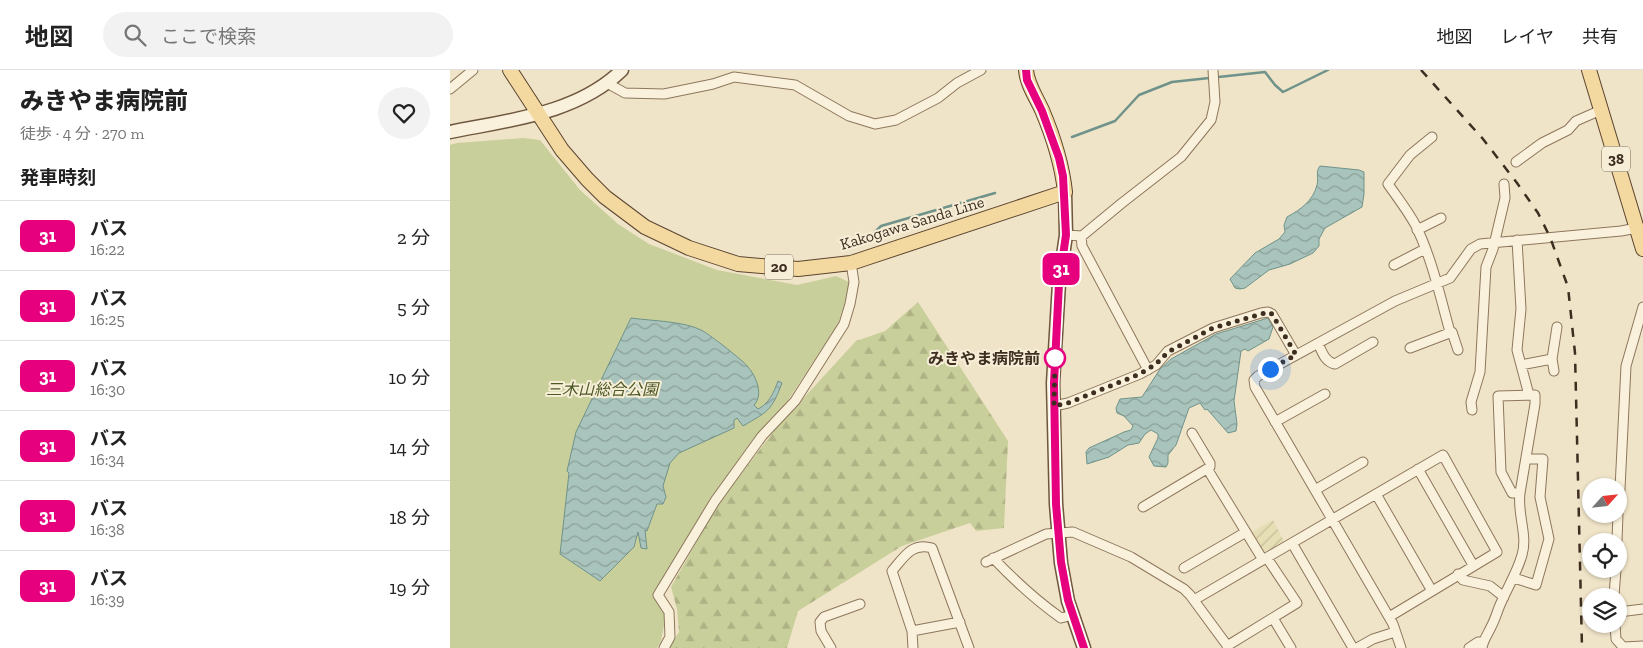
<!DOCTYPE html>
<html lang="ja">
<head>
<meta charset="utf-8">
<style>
	body { margin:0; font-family:"Zilla Slab","Noto Sans JP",serif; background:#f2f2f2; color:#222; height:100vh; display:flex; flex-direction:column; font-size:19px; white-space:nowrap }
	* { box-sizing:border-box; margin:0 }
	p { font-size:16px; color:#767676 }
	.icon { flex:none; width:28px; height:28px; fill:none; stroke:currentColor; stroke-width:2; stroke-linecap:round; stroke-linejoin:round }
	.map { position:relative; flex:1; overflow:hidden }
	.panel { display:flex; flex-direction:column; background:#fff; width:450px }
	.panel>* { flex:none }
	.badge { padding:0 10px; border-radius:8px; font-size:18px; line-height:32px }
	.needle { width:32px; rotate:63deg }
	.fabs { position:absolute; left:1132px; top:408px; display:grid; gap:10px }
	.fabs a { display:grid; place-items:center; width:45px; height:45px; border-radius:50%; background:#fff; box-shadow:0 1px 4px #0004; font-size:25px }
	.you { position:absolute; width:25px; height:25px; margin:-12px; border:4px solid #fff; border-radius:50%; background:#1a73e8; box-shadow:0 0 0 8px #1a73e833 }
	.map>.badge { position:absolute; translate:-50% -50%; box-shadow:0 0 0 2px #fff }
	h2 { padding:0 20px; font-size:19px; line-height:45px }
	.round { display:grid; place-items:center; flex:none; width:52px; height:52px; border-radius:26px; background:#f2f2f2 }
	.head { display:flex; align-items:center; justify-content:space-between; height:85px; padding:0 20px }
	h1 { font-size:24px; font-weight:800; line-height:38px }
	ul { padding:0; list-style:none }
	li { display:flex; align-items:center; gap:15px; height:70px; padding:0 20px; border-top:1px solid #e0e0e0 }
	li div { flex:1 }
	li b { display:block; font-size:19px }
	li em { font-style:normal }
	li .badge { min-width:55px; font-weight:700; text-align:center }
	header { display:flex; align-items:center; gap:30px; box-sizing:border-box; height:70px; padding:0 25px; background:#fff; border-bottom:1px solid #e0e0e0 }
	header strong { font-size:24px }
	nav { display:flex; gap:28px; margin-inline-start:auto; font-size:18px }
	.search { width:350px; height:45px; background:#f2f2f2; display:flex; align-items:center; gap:12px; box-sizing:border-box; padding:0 18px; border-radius:28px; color:#767676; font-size:19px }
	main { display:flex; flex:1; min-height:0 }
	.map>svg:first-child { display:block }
	.farmland { fill:url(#farmland-furrows) }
	.forest { fill:url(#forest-firs) }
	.park { fill:#c9cf9b }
	.water { fill:url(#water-waves); stroke:#6f938a }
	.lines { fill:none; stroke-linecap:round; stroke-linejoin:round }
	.stream { stroke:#6f938a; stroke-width:2.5 }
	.street-casing { stroke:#8d765c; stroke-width:11 }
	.secondary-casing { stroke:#6f573f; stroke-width:15 }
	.primary-casing { stroke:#5b4430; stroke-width:16 }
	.street { stroke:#faf1dc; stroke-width:9 }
	.secondary { stroke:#faf1dc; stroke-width:12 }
	.primary { stroke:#f3d9a0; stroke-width:14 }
	.rail { stroke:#3d2e20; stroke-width:2.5; stroke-dasharray:9 9; stroke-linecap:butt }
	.line-casing { stroke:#fff; stroke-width:11 }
	.line { stroke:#e6007e; stroke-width:8 }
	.walk { stroke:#3d2e20; stroke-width:5; stroke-dasharray:0 9 }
	.stop-dot { fill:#fff; stroke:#e6007e; stroke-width:2.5 }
	.labels { text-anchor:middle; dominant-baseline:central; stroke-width:4; stroke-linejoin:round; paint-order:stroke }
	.shield { fill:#f7eed8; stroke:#756857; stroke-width:1 }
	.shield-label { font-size:15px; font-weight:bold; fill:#3d2e20 }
	.street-label { font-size:16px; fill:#3d2e20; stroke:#f7eed8 }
	.stop-label { font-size:16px; font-weight:bold; fill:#3d2e20; stroke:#f7eed8; text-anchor:end }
	.park-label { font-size:16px; font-style:italic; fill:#4d5a26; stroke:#f7eed8 }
</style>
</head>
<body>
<header>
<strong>地図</strong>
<div class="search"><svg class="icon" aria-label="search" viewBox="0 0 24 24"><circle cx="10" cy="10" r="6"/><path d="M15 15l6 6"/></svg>ここで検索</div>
<nav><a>地図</a><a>レイヤ</a><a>共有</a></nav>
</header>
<main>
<section class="panel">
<div class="head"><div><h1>みきやま病院前</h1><p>徒歩 · 4 分 · 270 m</p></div><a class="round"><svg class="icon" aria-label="heart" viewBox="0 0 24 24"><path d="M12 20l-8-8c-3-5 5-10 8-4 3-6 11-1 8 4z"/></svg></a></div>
<h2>発車時刻</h2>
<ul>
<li><span class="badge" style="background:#e6007e;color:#fff">31</span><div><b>バス</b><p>16:22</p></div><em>2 分</em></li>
<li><span class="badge" style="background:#e6007e;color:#fff">31</span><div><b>バス</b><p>16:25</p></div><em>5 分</em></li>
<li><span class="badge" style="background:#e6007e;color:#fff">31</span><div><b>バス</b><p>16:30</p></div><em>10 分</em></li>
<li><span class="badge" style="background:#e6007e;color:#fff">31</span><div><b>バス</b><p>16:34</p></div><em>14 分</em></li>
<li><span class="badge" style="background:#e6007e;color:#fff">31</span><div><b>バス</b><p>16:38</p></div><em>18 分</em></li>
<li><span class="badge" style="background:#e6007e;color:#fff">31</span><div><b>バス</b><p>16:39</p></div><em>19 分</em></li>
</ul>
</section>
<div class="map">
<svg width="1193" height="578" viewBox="0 0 1193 578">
	<defs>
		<pattern id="farmland-furrows" width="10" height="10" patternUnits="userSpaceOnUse" patternTransform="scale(1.25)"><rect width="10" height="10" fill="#e6deb5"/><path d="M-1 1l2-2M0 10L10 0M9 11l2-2" fill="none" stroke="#c6bf9b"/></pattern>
		<pattern id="forest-firs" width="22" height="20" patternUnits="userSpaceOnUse" patternTransform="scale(1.25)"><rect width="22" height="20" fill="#c9cf9b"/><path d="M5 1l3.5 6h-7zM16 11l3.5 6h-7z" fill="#aeb285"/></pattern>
		<pattern id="water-waves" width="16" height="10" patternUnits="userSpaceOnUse" patternTransform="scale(1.25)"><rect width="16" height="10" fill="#a9c4bc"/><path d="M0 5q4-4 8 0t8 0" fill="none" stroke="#8ba098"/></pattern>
	</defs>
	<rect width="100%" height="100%" fill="#f0e4c8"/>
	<path class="farmland" d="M 823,450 L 835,473 L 814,485 L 802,462 Z"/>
	<path class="forest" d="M 468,232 L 558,371 L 554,458 L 526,461 L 520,453 L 452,476 L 348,541 L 337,578 L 219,578 L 229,562 L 227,539 L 221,517 L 268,434 L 327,357 L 406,271 L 435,261 Z"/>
	<path class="park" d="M 73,68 L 90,70 L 130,120 L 168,154 L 199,174 L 267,200 L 347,215 L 386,206 L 399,212 L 396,229 L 388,254 L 333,338 L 303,369 L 259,431 L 204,524 L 216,545 L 211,571 L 207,578 L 0,578 L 0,75 L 7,73 Z"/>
	<path class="water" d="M 870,96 L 909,100 L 914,102 L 914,124 L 912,137 L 875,158 L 869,169 L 869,176 L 863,183 L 840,194 L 819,200 L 795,218 L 790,219 L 785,218 L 780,209 L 805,183 L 829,169 L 835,162 L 834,155 L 837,147 C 850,140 863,131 867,115 C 869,108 865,102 870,96 Z
		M 181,248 C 202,251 235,251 253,261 C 260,265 294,291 298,297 C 306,306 314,325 304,335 L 308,339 C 319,334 324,322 328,311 L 332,313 C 321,342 318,341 293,356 L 287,348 L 284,350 L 284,358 L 229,383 L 220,393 L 213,416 L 216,427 L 213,434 L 207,434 L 197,461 L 195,460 L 197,479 L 191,478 L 188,462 L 184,477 L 150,511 L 110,484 L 119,403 L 117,401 L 126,362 Z
		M 818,248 L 823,257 L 819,269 L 798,281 L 795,279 L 791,281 L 784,331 L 787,354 L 786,361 L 778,363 L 757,339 L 755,340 L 750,333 L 739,338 L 726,375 L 718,385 L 718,393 L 716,397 L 704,396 L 699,387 L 708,368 L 708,364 L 701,360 L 695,364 L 689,373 L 678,375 L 659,387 L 637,394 L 636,382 L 639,378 L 674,362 L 681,360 L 683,356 L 674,346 L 667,343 L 666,338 L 670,329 L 692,327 L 710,299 L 721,289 L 766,264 Z"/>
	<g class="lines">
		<path class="stream" d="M 622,67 L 665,51 L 689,25 L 722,12 L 815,2 L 825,15 L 833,22 L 878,0
			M 424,163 L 431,156 L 545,123"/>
		<defs>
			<path id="street" d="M 157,13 L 175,23 L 214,24 L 263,14 L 284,7 L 345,15 L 399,46 L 425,54 L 446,50 L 488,28 L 507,13 L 531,0
				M 0,19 L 23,0
				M 982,67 L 960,85 L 938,114 C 947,127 958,141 966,156 C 982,189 990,226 1000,262
				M 1066,92 L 1092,73 L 1118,60 L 1126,51 L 1151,40
				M 967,160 L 991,148
				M 616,165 L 632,166 L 672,133 L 731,87 L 761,50 L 765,32 L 763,0
				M 631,166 L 632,176 L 698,300
				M 1067,170 L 1071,239 L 1067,280 L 1079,325
				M 944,195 L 975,179
				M 868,273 C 872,282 875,292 885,294 L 923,272
				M 960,278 L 1002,262 L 1008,280
				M 1071,295 L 1102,289
				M 1104,301 L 1102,289 L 1107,257
				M 604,336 L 618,333 L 690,304 L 706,295 L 718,281 L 763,258 L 811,243 L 818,242 L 822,244 L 846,285
				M 1022,340 L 1021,332 L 1030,302 L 1036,197 L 1043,179 L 1055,128 L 1054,114
				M 825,352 L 875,324
				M 968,399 L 1023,495
				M 758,400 L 813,490
				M 865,420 L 913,392
				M 926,424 L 982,521
				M 693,437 L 760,397 L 760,393 L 742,363
				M 1169,439 L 1176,296 L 1193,237
				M 1167,471 L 1168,444
				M 842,473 L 903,578
				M 543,488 C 564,510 587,531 611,548 L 623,545
				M 536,492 L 596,464 L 623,462 L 681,487 L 734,519 L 740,525 L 779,578
				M 734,498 L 796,462
				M 1008,504 L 1013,510 L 1040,516 L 1054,527
				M 1064,508 L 1086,515 L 1099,469 L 1090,427 L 1093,389 L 1076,389
				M 1164,526 L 1166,499
				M 744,530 L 993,385 L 1047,482 L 939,547
				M 1169,542 L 1193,539
				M 823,548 L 841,578
				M 1165,554 L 1166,569 L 1173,577 L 1193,576
				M 462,561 L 510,552
				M 777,576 L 847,533 L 817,488
				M 214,578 L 220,567 L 219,542 L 208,525 L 265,431 L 312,366 L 345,331 L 394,254 L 400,234 L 404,212 L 401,193
				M 381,578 L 371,561 L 370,552 L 374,547 L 410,534
				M 463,578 L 462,561 L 442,501 C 454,487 462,472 482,478 L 519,578
				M 907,578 L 923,569 L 945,562
				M 951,578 L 943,554 L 805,317 L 804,310 L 808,306 L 945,231 L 1000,208 L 1021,179 L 1030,174 L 1171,161 L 1187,158
				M 1019,578 L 1028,572 L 1033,572
				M 1032,578 C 1033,570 1038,564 1041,557 C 1045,550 1047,542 1050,535 C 1057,518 1067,503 1072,485 C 1078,465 1067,444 1070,423 L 1085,334 L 1085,325 L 1048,326 L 1051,402 L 1062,423 L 1070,423"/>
			<path id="secondary" d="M 0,62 C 59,50 127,44 172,0
				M 615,122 L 616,165 L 609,213 L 603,313 L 606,434 L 611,493 L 618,531 L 634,578"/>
			<path id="primary" d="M 60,0 L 112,80 L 137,109 L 155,127 L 195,157 L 239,178 L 288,194 L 348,199 L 401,193 L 615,122 C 612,94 603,66 592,40 C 586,27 577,14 576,0
				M 1139,0 L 1193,179"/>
		</defs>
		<use href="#street" class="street-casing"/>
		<use href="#secondary" class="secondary-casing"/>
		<use href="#primary" class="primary-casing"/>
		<use href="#street" class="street"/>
		<use href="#secondary" class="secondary"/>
		<use href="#primary" class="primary"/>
		<path class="rail" d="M 971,0 L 1033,69 L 1067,113 L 1088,143 L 1100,167 L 1118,217 L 1125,283 L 1132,578"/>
	</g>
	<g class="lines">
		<defs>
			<path id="line" d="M 576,0 L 577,10 L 592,41 L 609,88 L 613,106 L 616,165 L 609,213 L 604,313 L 606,434 L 611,492 L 618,530 L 634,578"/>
		</defs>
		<use href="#line" class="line-casing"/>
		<use href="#line" class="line"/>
		<path class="walk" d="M 605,288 L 604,336 L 618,333 L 690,304 L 706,294 L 718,282 L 763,258 L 818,242 L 822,244 L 846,285 L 820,299"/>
	</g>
	<circle class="stop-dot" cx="605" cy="288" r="10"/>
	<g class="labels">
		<g class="shield">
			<rect x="1152" y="76.5" width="28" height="25" rx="4"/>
			<rect x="315" y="184.5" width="28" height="25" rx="4"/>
		</g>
		<g class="shield-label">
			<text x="1166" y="89">38</text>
			<text x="329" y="197">20</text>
		</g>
		<g class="street-label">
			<text transform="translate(462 153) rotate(-17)">Kakogawa Sanda Line</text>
		</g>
		<g class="stop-label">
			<text x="590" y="288">みきやま病院前</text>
		</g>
		<g class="park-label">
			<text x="152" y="319">三木山総合公園</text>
		</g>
	</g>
</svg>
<div class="fabs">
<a><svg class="needle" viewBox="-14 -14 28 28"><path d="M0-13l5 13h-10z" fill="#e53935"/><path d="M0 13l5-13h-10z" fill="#767676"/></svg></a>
<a><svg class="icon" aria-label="locate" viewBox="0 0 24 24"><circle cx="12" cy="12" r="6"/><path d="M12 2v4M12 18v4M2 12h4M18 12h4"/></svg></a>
<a><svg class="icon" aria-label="layers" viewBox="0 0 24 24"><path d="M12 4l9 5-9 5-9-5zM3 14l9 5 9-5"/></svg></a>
</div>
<div class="you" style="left:820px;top:299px"></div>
<b class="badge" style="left:611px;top:199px;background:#e6007e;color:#fff">31</b>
</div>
</main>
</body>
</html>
